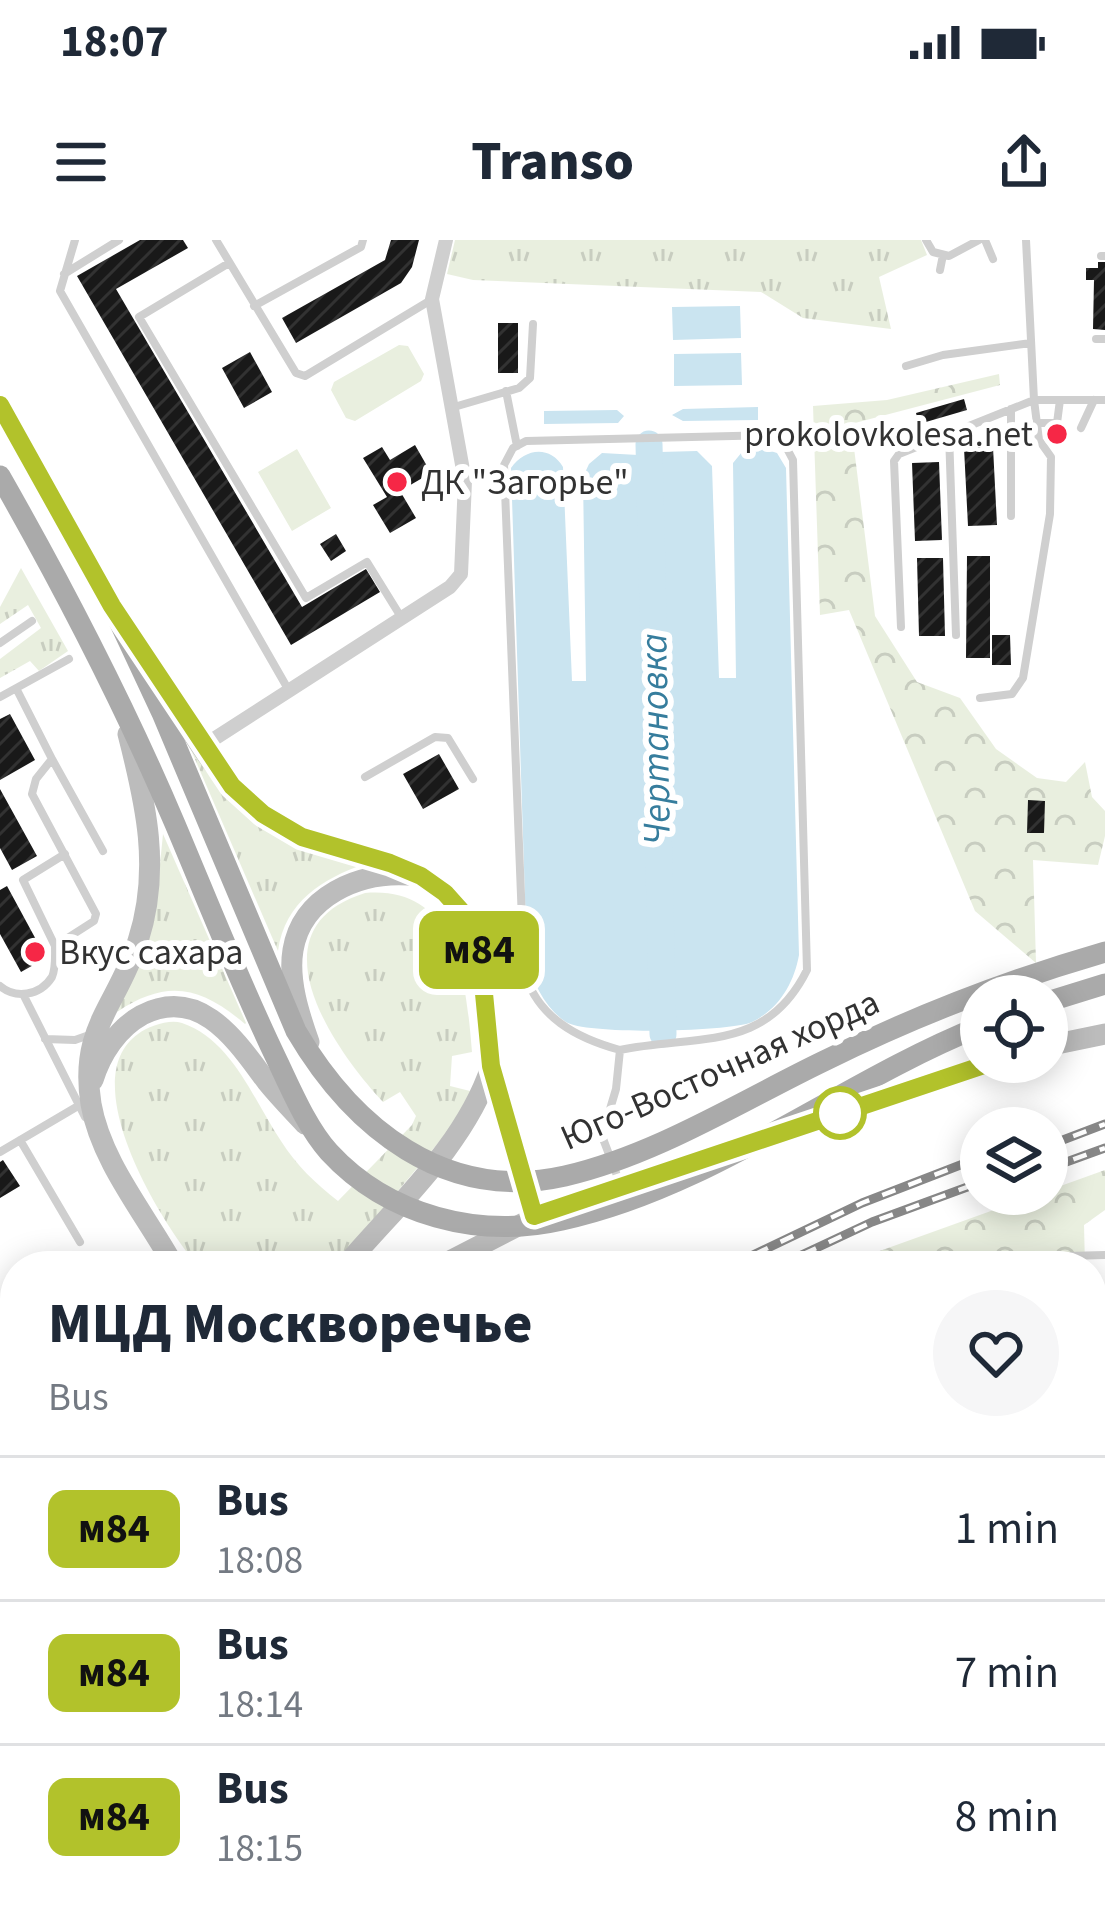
<!DOCTYPE html>
<html lang="en">
<head>
<meta charset="utf-8">
<style>
	body { margin:0; font-family:"Source Sans 3",sans-serif; background:#f6f6f7; color:#1f2937; height:100vh; display:flex; flex-direction:column; font-size:45px; white-space:nowrap }
	* { box-sizing:border-box; margin:0 }
	p { font-size:39px; color:#747a83 }
	.icon { flex:none; width:66px; height:66px; fill:none; stroke:currentColor; stroke-width:2; stroke-linecap:round; stroke-linejoin:round }
	.map { position:relative; flex:1; overflow:hidden }
	.panel { position:absolute; left:0px; top:1011px; width:1107px; height:663px; display:flex; flex-direction:column; background:#fff; border-radius:48px 48px 0 0; box-shadow:0 6px 30px #0003 }
	.panel>* { flex:none }
	.badge { padding:0 24px; border-radius:18px; font-size:42px; line-height:78px }
	.controls { position:absolute; left:960px; top:735px; display:grid; gap:24px }
	.controls a { display:grid; place-items:center; width:108px; height:108px; border-radius:50%; background:#fff; box-shadow:0 6px 30px #0003; font-size:60px }
	.map>.badge { position:absolute; translate:-50% -50%; box-shadow:0 0 0 6px #fff }
	.round { display:grid; place-items:center; flex:none; width:126px; height:126px; border-radius:63px; background:#f6f6f7 }
	.overview { display:flex; align-items:center; justify-content:space-between; height:204px; padding:0 48px }
	h1 { font-size:57px; font-weight:800; line-height:90px }
	ul { padding:0; list-style:none }
	li { display:flex; align-items:center; gap:36px; height:144px; padding:0 48px; border-top:3px solid #e0e1e3 }
	li div { flex:1 }
	li b { display:block; font-size:45px }
	li em { font-style:normal }
	li .badge { min-width:132px; font-weight:700; text-align:center }
	.status { display:flex; justify-content:space-between; align-items:center; height:84px; padding:0 60px; background:#fff; direction:ltr }
	.status svg { height:33px; fill:currentColor }
	header { display:flex; justify-content:space-between; align-items:center; height:156px; padding:0 48px; background:#fff; font-size:54px; font-weight:800 }
	.map>svg:first-child { display:block }
	.grass { fill:url(#grass-tufts) }
	.forest { fill:url(#forest-crowns) }
	.green { fill:#e9efdf }
	.water { fill:#cae4f0 }
	.lines { fill:none; stroke-linecap:round; stroke-linejoin:round }
	.river { stroke:#cae4f0; stroke-width:27 }
	.building { fill:url(#building-hatch) }
	.lane { stroke:#cfcfcf; stroke-width:8 }
	.street { stroke:#cfcfcf; stroke-width:14 }
	.secondary { stroke:#bcbcbc; stroke-width:21 }
	.primary { stroke:#aaa; stroke-width:21 }
	.rail-casing { stroke:#878787; stroke-width:9 }
	.rail { stroke:#fff; stroke-width:4.5; stroke-dasharray:14; stroke-linecap:butt }
	.line-casing { stroke:#fff; stroke-width:27 }
	.line { stroke:#b2c22b; stroke-width:18 }
	.poi-dot { fill:#f62746; stroke:#fff; stroke-width:4.5 }
	.stop-dot { fill:#fff; stroke:#b2c22b; stroke-width:6 }
	.labels { text-anchor:middle; dominant-baseline:central; stroke-width:12; stroke-linejoin:round; paint-order:stroke }
	.poi-label { font-size:36px; fill:#323232; stroke:#fff; text-anchor:start }
	.street-label { font-size:36px; fill:#323232; stroke:#fff }
	.water-label { font-size:39px; font-style:italic; fill:#367d9d; stroke:#fff }
</style>
</head>
<body>
<div class="status"><b>18:07</b><svg viewBox="0 0 49 12"><path d="M0 12V9h3v3zM5 12V6h3v6zM10 12V3h3v9zM15 12V0h3v12zM26 1h20v11H26zM47 4h2v5h-2z"/></svg></div>
<header><svg class="icon" aria-label="menu" viewBox="0 0 24 24"><path d="M4 6h16M4 12h16M4 18h16"/></svg>Transo<svg class="icon" aria-label="share" viewBox="0 0 24 24"><path d="M12 15V3M7 8l5-5 5 5M5 13v7h14v-7"/></svg></header>
<div class="map">
<svg width="1105" height="1672" viewBox="0 0 1105 1672">
	<defs>
		<pattern id="grass-tufts" width="24" height="20" patternUnits="userSpaceOnUse" patternTransform="scale(3)"><rect width="24" height="20" fill="#e9efdf"/><path d="M3 7l-1-3M5 7V3M7 7l1-3M15 17l-1-3M17 17v-4M19 17l1-3" fill="none" stroke="#c8cdc0"/></pattern>
		<pattern id="forest-crowns" width="20" height="18" patternUnits="userSpaceOnUse" patternTransform="scale(3)"><rect width="20" height="18" fill="#e9efdf"/><path d="M2 6a3 3 0 1 1 6 0M12 15a3 3 0 1 1 6 0" fill="none" stroke="#c8cdc0"/></pattern>
		<pattern id="building-hatch" width="6" height="6" patternUnits="userSpaceOnUse" patternTransform="scale(3)"><rect width="6" height="6" fill="#191919"/><path d="M-1 1l2-2M0 6l6-6M5 7l2-2" fill="none" stroke="#323232"/></pattern>
	</defs>
	<rect width="100%" height="100%" fill="#fff"/>
	<path class="grass" d="M 455,0 L 921,0 L 927,15 L 879,37 L 891,89 L 803,78 L 761,52 L 473,40 L 447,34 Z
		M 21,328 L 68,411 L 39,431 L 30,421 L 0,438 L 0,419 L 41,388 L 28,365 L 0,384 L 0,367 Z
		M 188,503 L 284,597 L 308,608 L 364,624 C 323,639 285,661 278,711 Z
		M 163,594 L 246,783 L 245,784 C 201,747 168,738 117,772 L 155,674 Z
		M 365,653 C 459,645 466,743 472,812 L 452,816 L 450,846 L 470,851 L 465,871 L 335,1026 L 198,1026 C 162,984 73,840 138,794 C 149,786 169,779 182,783 C 232,800 253,859 281,901 C 296,925 316,944 338,961 L 412,885 L 416,876 L 400,852 L 383,862 C 333,808 250,689 365,653 Z
		M 1092,1180 L 1105,1213 L 1105,1672 L 705,1672 L 701,1659 L 1092,1659 Z"/>
	<path class="forest" d="M 999,134 L 1000,145 L 851,184 L 875,376 L 917,442 L 960,458 L 996,509 L 1037,538 L 1066,542 L 1085,522 L 1092,557 L 1105,571 L 1105,596 L 1098,625 L 1033,620 L 1036,723 L 975,671 L 849,370 L 820,375 L 813,166 L 887,160 Z
		M 1105,930 L 1105,970 L 1084,985 L 1085,1026 L 838,1026 Z
		M 509,1659 L 701,1659 L 705,1672 L 505,1672 Z"/>
	<path class="green" d="M 399,105 L 408,106 L 424,134 L 421,141 L 355,181 L 346,178 L 331,150 L 334,142 Z
		M 297,209 L 331,268 L 292,291 L 258,232 Z
		M 15,1404 L 15,1659 L 509,1659 L 505,1672 L 0,1672 L 0,1411 Z"/>
	<path class="water" d="M 740,66 L 741,98 L 673,100 L 672,67 Z
		M 741,113 L 742,145 L 674,146 L 674,114 Z
		M 758,167 L 758,180 L 683,181 L 672,175 L 683,169 Z
		M 617,170 L 624,176 L 618,183 L 544,184 L 544,171 Z
		M 761,208 L 777,213 L 786,228 L 799,715 C 794,743 779,769 752,782 C 731,792 585,795 566,782 C 545,768 533,743 527,719 L 511,228 C 525,208 550,205 563,227 L 572,441 L 586,441 L 583,237 L 589,224 L 602,213 L 638,215 L 652,782 L 670,782 L 660,212 L 697,211 L 712,226 L 719,438 L 736,438 L 733,223 L 742,212 Z"/>
	<g class="lines">
		<path class="river" d="M 649,204 L 663,794
			M 378,1672 L 382,1659"/>
	</g>
	<path class="building" d="M 140,0 L 183,0 L 188,8 L 116,49 L 302,367 L 366,329 L 380,352 L 291,405 L 77,36 Z
		M 391,0 L 419,0 L 412,27 L 401,43 L 296,103 L 282,78 L 385,20 Z
		M 1098,22 L 1105,22 L 1105,90 L 1093,89 L 1094,40 L 1086,40 L 1086,28 L 1098,28 Z
		M 498,83 L 518,83 L 518,133 L 498,133 Z
		M 250,112 L 272,152 L 244,168 L 222,128 Z
		M 964,159 L 967,170 L 919,184 L 916,173 Z
		M 415,205 L 431,233 L 400,251 L 416,278 L 390,293 L 373,265 L 387,257 L 363,218 L 382,207 L 390,220 Z
		M 993,207 L 997,285 L 968,286 L 964,208 Z
		M 939,222 L 942,300 L 915,301 L 912,223 Z
		M 336,294 L 346,311 L 331,321 L 320,304 Z
		M 967,316 L 990,316 L 990,418 L 966,418 Z
		M 917,318 L 943,318 L 945,396 L 919,396 Z
		M 992,395 L 1010,395 L 1011,425 L 992,425 Z
		M 10,474 L 35,520 L 0,540 L 0,479 Z
		M 439,514 L 459,549 L 423,569 L 403,534 Z
		M 0,549 L 37,616 L 12,630 L 0,608 Z
		M 1028,560 L 1045,561 L 1044,593 L 1027,593 Z
		M 7,646 L 46,718 L 21,732 L 0,694 L 0,650 Z
		M 3,920 L 20,946 L 0,958 L 0,922 Z
		M 15,1080 L 15,1176 L 0,1185 L 0,1089 Z"/>
	<g class="lines">
		<path class="lane" d="M 75,0 L 60,51 L 288,449
			M 216,0 L 296,133 L 305,136 L 431,60
			M 926,0 L 933,12 L 949,16 L 979,0
			M 985,0 L 993,19
			M 1101,16 L 1105,16
			M 229,23 L 139,77 L 306,358 L 367,322 L 401,377
			M 940,30 L 943,15
			M 64,34 L 119,0
			M 254,66 L 361,7 L 363,0
			M 1096,99 L 1105,99
			M 906,126 L 943,115 L 1031,103
			M 506,151 L 517,206
			M 454,167 L 519,148 L 530,138 L 533,84
			M 1011,169 L 1011,276
			M 1037,183 L 1057,183 L 1060,160
			M 1081,188 L 1094,160
			M 949,194 L 956,395
			M 901,387 L 894,221 L 899,214 L 1034,160 L 1105,160
			M 0,403 L 32,381
			M 0,457 L 69,419
			M 980,458 L 1012,454 L 1023,438 L 1050,274 L 1051,217 L 1039,200 L 1034,160 L 1026,0
			M 52,519 L 103,611
			M 365,537 L 435,497 L 448,498 L 473,539
			M 55,706 L 23,640 L 65,614
			M 0,746 C 15,759 40,756 52,737 C 56,728 55,715 55,706 L 94,681 L 96,674 L 32,554 L 36,539 L 52,519 L 17,450
			M 24,756 L 85,877
			M 45,799 L 75,800 L 92,794
			M 620,810 C 576,798 537,777 524,731 L 504,225 L 513,208 L 526,201 L 773,195 L 783,201 L 793,220 L 807,730 C 766,813 698,794 620,810 L 616,849 L 602,896 L 621,946
			M 20,900 L 80,1002
			M 0,912 L 78,866
			M 1030,1017 L 1105,1015
			M 0,1198 L 15,1190"/>
		<path class="street" d="M 203,506 L 450,347 L 461,334 L 465,241 L 432,59 L 446,0"/>
		<path class="secondary" d="M 133,396 C 172,454 205,531 262,573 C 323,618 418,608 464,674 C 494,718 481,776 491,826 C 501,876 522,926 534,976
			M 128,494 C 146,564 161,630 138,701 C 117,766 79,788 91,864 C 101,922 146,975 174,1026
			M 309,802 C 299,774 288,740 293,710 C 302,656 359,632 408,635
			M 1047,806 L 1105,794
			M 93,840 C 101,814 118,788 142,775 C 201,745 237,802 267,842 C 279,857 292,870 305,884
			M 792,889 L 993,822
			M 345,1026 C 398,964 465,905 491,827
			M 440,1026 L 547,971 L 711,917
			M 0,1251 L 15,1244"/>
		<path class="primary" d="M 0,164 L 112,366 L 162,473 L 296,791 C 353,888 445,963 565,936 C 656,915 741,861 824,821 C 915,776 1008,740 1105,712
			M 0,236 C 65,350 124,464 175,584 C 208,662 239,741 276,818 C 291,849 306,886 329,912 C 388,976 479,999 562,980 C 713,947 839,843 981,786
			M 1047,762 L 1105,744"/>
		<defs>
			<path id="rail" d="M 1047,906 L 1105,884
				M 1047,929 L 1105,908
				M 730,1026 L 862,963 L 981,917
				M 778,1026 L 872,982 L 981,942
				M 0,1377 L 15,1370
				M 0,1399 L 15,1392"/>
		</defs>
		<use href="#rail" class="rail-casing"/>
		<use href="#rail" class="rail"/>
	</g>
	<g class="lines">
		<defs>
			<path id="line" d="M 0,165 L 112,366 L 232,546 L 263,574 L 302,597 L 390,623 L 421,636 L 445,653 L 462,672 L 480,712 L 491,826 L 534,976 L 993,822"/>
		</defs>
		<use href="#line" class="line-casing"/>
		<use href="#line" class="line"/>
	</g>
	<g class="poi-dot">
		<circle cx="1057" cy="194" r="12"/>
		<circle cx="397" cy="242" r="12"/>
		<circle cx="35" cy="712" r="12"/>
	</g>
	<circle class="stop-dot" cx="840" cy="873" r="24"/>
	<g class="labels">
		<g class="poi-label">
			<text x="1033" y="194" text-anchor="end">prokolovkolesa.net</text>
			<text x="421" y="242">ДК "Загорье"</text>
			<text x="59" y="712">Вкус сахара</text>
		</g>
		<g class="street-label">
			<text transform="translate(720 830) rotate(-24)">Юго-Восточная хорда</text>
		</g>
		<g class="water-label">
			<text transform="translate(656 499) rotate(-91)">Чертановка</text>
		</g>
	</g>
</svg>
<div class="controls">
<a><svg class="icon" aria-label="locate" viewBox="0 0 24 24"><circle cx="12" cy="12" r="6"/><path d="M12 2v4M12 18v4M2 12h4M18 12h4"/></svg></a>
<a><svg class="icon" aria-label="layers" viewBox="0 0 24 24"><path d="M12 4l9 5-9 5-9-5zM3 14l9 5 9-5"/></svg></a>
</div>
<b class="badge" style="left:479px;top:710px;background:#b2c22b;color:#111">м84</b>
<section class="panel">
<div class="overview"><div><h1>МЦД Москворечье</h1><p>Bus</p></div><a class="round"><svg class="icon" aria-label="heart" viewBox="0 0 24 24"><path d="M12 20l-8-8c-3-5 5-10 8-4 3-6 11-1 8 4z"/></svg></a></div>
<ul>
<li><span class="badge" style="background:#b2c22b;color:#111">м84</span><div><b>Bus</b><p>18:08</p></div><em>1 min</em></li>
<li><span class="badge" style="background:#b2c22b;color:#111">м84</span><div><b>Bus</b><p>18:14</p></div><em>7 min</em></li>
<li><span class="badge" style="background:#b2c22b;color:#111">м84</span><div><b>Bus</b><p>18:15</p></div><em>8 min</em></li>
</ul>
</section>
</div>
</body>
</html>
